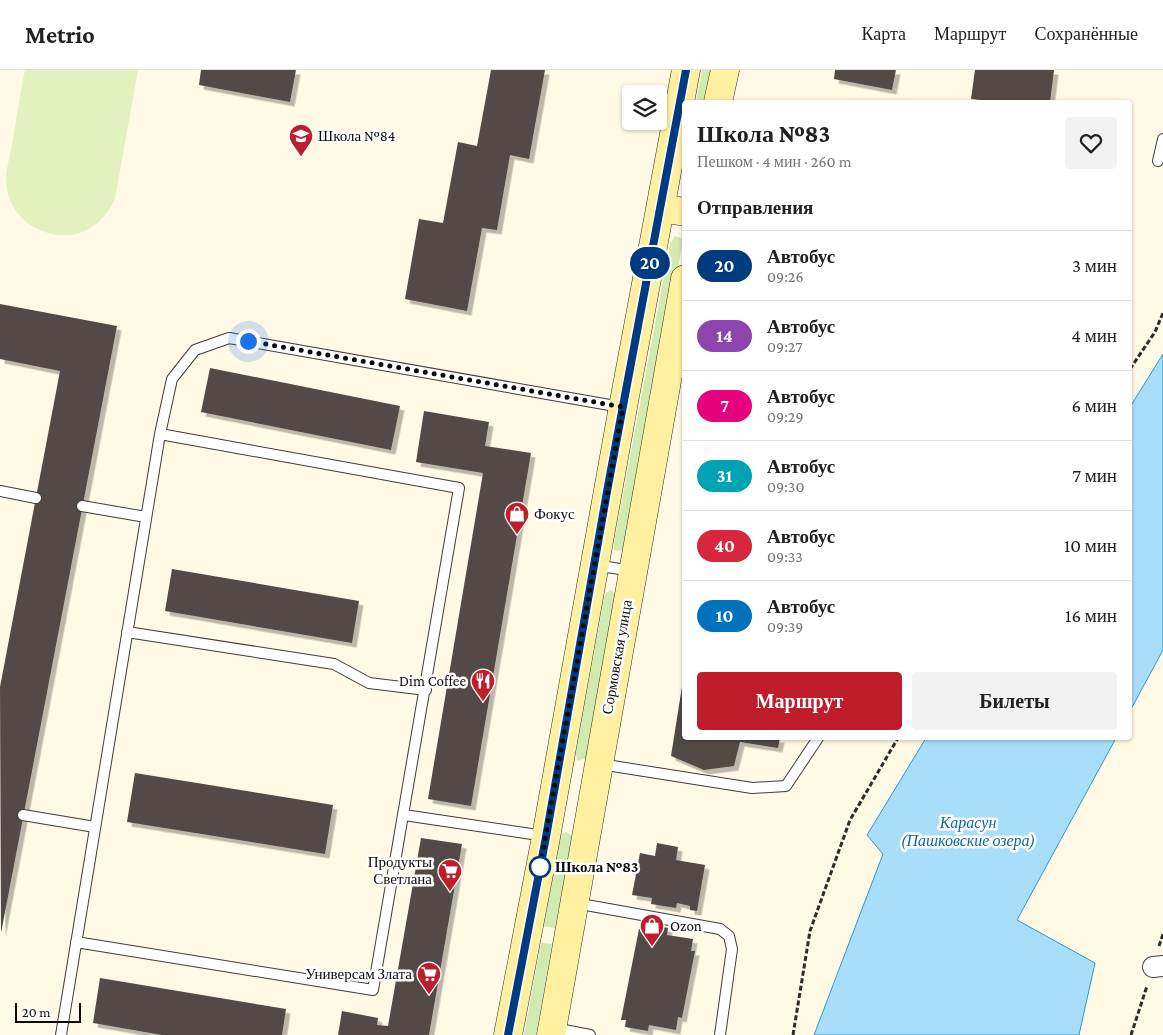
<!DOCTYPE html>
<html lang="ru">
<head>
<meta charset="utf-8">
<style>
	body { margin:0; font-family:"Crimson Pro",serif; background:#f2f2f2; color:#202124; height:100vh; display:flex; flex-direction:column; font-size:19px; white-space:nowrap }
	* { box-sizing:border-box; margin:0 }
	p { font-size:16px; color:#757577 }
	.icon { flex:none; width:28px; height:28px; fill:none; stroke:currentColor; stroke-width:2; stroke-linecap:round; stroke-linejoin:round }
	.map { position:relative; flex:1; overflow:hidden }
	.drawer { position:absolute; left:682px; top:30px; width:450px; height:640px; display:flex; flex-direction:column; background:#fff; border-radius:5px; box-shadow:0 1px 4px #0004 }
	.drawer>* { flex:none }
	.badge { padding:0 10px; border-radius:16px; font-size:18px; line-height:32px }
	.controls { position:absolute; left:622px; top:15px; display:grid; gap:10px }
	.controls a { display:grid; place-items:center; width:45px; height:45px; border-radius:5px; background:#fff; box-shadow:0 1px 4px #0004; font-size:25px }
	.scale { position:absolute; left:15px; bottom:12px; width:66px; box-sizing:border-box; padding-left:5px; border:2px solid #0a0a0a; border-top:0; font-size:14px; line-height:18px; white-space:nowrap; color:#0a0a0a; -webkit-text-stroke:4px #fff; paint-order:stroke }
	.you { position:absolute; width:25px; height:25px; margin:-12px; border:4px solid #fff; border-radius:50%; background:#1a73e8; box-shadow:0 0 0 8px #1a73e833 }
	.map>.badge { position:absolute; translate:-50% -50%; box-shadow:0 0 0 2px #fff }
	h2 { padding:0 15px; font-size:19px; line-height:45px }
	.round { display:grid; place-items:center; flex:none; width:52px; height:52px; border-radius:5px; background:#f2f2f2 }
	.summary { display:flex; align-items:center; justify-content:space-between; height:85px; padding:0 15px }
	h1 { font-size:24px; font-weight:700; line-height:38px }
	.cta { display:flex; gap:10px; margin-top:auto; padding:10px 15px }
	.cta a { flex:1; height:58px; border-radius:5px; background:#bf1c2c; color:#fff; font-size:20px; font-weight:700; line-height:58px; text-align:center }
	.cta a+a { background:#f2f2f2; color:#202124 }
	ul { padding:0; list-style:none }
	li { display:flex; align-items:center; gap:15px; height:70px; padding:0 15px; border-top:1px solid #e0e0e0 }
	li div { flex:1 }
	li b { display:block; font-size:19px }
	li em { font-style:normal }
	li .badge { min-width:55px; font-weight:700; text-align:center }
	header { display:flex; align-items:center; gap:30px; box-sizing:border-box; height:70px; padding:0 25px; background:#fff; border-bottom:1px solid #e0e0e0 }
	header strong { font-size:24px }
	nav { display:flex; gap:28px; margin-inline-start:auto; font-size:18px }
	.map>svg:first-child { display:block }
	.green { fill:#d0eaaf }
	.pitch { fill:#e3f1c1 }
	.water { fill:#a8def9; stroke:#2c98d3 }
	.building { fill:#524a46; filter:url(#shadow) }
	.lines { fill:none; stroke-linecap:round; stroke-linejoin:round }
	.service-casing { stroke:#3d3d3d; stroke-width:12 }
	.minor-casing { stroke:#3d3d3d; stroke-width:22 }
	.secondary-casing { stroke:#2c2c2c; stroke-width:29 }
	.path { stroke:#2c2c2c; stroke-width:3; stroke-dasharray:5 2.5; stroke-linecap:butt }
	.service { stroke:#fff; stroke-width:10 }
	.minor { stroke:#fff; stroke-width:20 }
	.secondary { stroke:#fff0a1; stroke-width:28 }
	.line-casing { stroke:#fff; stroke-width:11 }
	.line { stroke:#003b80; stroke-width:8 }
	.walk { stroke:#0a0a0a; stroke-width:5; stroke-dasharray:0 9 }
	.stop-dot { fill:#fff; stroke:#003b80; stroke-width:2.5 }
	.labels { text-anchor:middle; dominant-baseline:central; stroke-width:5; stroke-linejoin:round; paint-order:stroke }
	.poi-label { font-size:15px; fill:#0a0a0a; stroke:#fff; text-anchor:start }
	.street-label { font-size:15px; fill:#0a0a0a; stroke:#fff }
	.stop-label { font-size:15px; font-weight:bold; fill:#0a0a0a; stroke:#fff; text-anchor:start }
	.water-label { font-size:16px; font-style:italic; fill:#0f679f; stroke:#fff }
</style>
</head>
<body>
<header>
<strong>Metrio</strong>
<nav><a>Карта</a><a>Маршрут</a><a>Сохранённые</a></nav>
</header>
<div class="map">
<svg width="1163" height="965" viewBox="0 0 1163 965">
	<defs>
		<filter id="shadow"><feDropShadow dx="4.5" dy="4.5" stdDeviation="0" flood-color="#0004"/></filter>
	</defs>
	<rect width="100%" height="100%" fill="#fff9e6"/>
	<path class="green" d="M 702,0 L 714,0 L 708,32 L 696,32 Z
		M 675,166 L 681,168 L 683,171 L 625,479 L 619,481 L 614,480 L 614,473 L 670,174 Z
		M 611,520 L 616,525 L 586,688 L 577,691 L 576,683 L 604,528 L 606,523 Z
		M 566,762 L 572,766 L 555,858 L 544,856 L 558,771 L 560,765 Z
		M 541,873 L 552,874 L 536,965 L 524,965 Z"/>
	<path class="pitch" d="M 25,0 L 138,0 L 115,129 C 106,148 91,163 69,165 C 41,167 13,150 7,120 C 4,106 9,90 12,75 C 16,50 20,25 25,0 Z"/>
	<path class="water" d="M 1163,284 L 1163,580 L 1130,641 L 1130,337 Z
		M 926,668 L 1116,668 L 1017,850 L 1095,893 L 1079,965 L 814,965 L 883,784 L 867,765 Z"/>
	<path class="building" d="M 201,0 L 296,0 L 290,32 L 199,15 Z
		M 491,0 L 545,0 L 529,89 L 510,85 L 497,160 L 482,158 L 467,241 L 405,229 L 419,149 L 443,153 L 458,72 L 477,76 Z
		M 835,0 L 896,0 L 892,20 L 834,9 Z
		M 975,0 L 1054,0 L 1050,32 L 1000,32 L 971,29 Z
		M 0,234 L 117,256 L 1,863 L 0,617 L 60,301 L 0,289 Z
		M 210,298 L 400,336 L 391,380 L 201,342 Z
		M 424,341 L 489,352 L 485,376 L 531,383 L 471,736 L 428,729 L 483,403 L 416,392 Z
		M 172,499 L 359,531 L 352,573 L 165,541 Z
		M 684,604 L 685,668 L 780,668 L 778,678 L 740,672 L 734,696 L 704,700 L 671,686 Z
		M 135,703 L 333,735 L 325,784 L 127,752 Z
		M 421,768 L 462,774 L 429,965 L 338,965 L 342,941 L 378,948 L 377,955 L 388,956 Z
		M 657,773 L 678,777 L 676,790 L 705,795 L 697,841 L 690,840 L 690,836 L 677,833 L 676,838 L 651,834 L 652,828 L 632,825 L 640,783 L 655,786 Z
		M 645,853 L 668,858 L 667,865 L 693,869 L 691,881 L 695,881 L 682,948 L 678,947 L 676,960 L 649,955 L 648,961 L 625,957 L 626,950 L 621,950 L 639,859 L 643,860 Z
		M 100,908 L 286,939 L 282,965 L 162,965 L 93,953 Z"/>
	<g class="lines">
		<defs>
			<path id="service" d="M 1158,91 L 1163,69
				M 0,421 L 36,428
				M 82,436 L 146,447
				M 595,495 L 632,501
				M 127,562 L 334,594 L 369,613 L 426,620
				M 600,694 L 752,718 L 786,716 L 818,668
				M 23,745 L 95,757
				M 404,745 L 545,766
				M 575,833 L 720,859 L 729,866 L 732,879 L 720,965
				M 76,872 L 373,920 L 459,418 L 160,364
				M 554,958 L 590,965
				M 61,965 L 160,364 L 172,309 L 195,280 L 229,268 L 621,337"/>
			<path id="minor" d="M 1153,897 L 1163,896"/>
			<path id="secondary" d="M 718,32 L 725,0
				M 661,138 L 685,142
				M 508,965 L 546,767 L 623,337 L 686,0
				M 551,965 L 685,209"/>
		</defs>
		<use href="#service" class="service-casing"/>
		<use href="#minor" class="minor-casing"/>
		<use href="#secondary" class="secondary-casing"/>
		<path class="path" d="M 1130,299 L 1155,262 L 1163,243
			M 1159,876 L 1163,864
			M 793,965 L 810,861 L 850,750 L 898,668
			M 1131,965 L 1147,916"/>
		<use href="#service" class="service"/>
		<use href="#minor" class="minor"/>
		<use href="#secondary" class="secondary"/>
	</g>
	<g class="lines">
		<defs>
			<path id="line" d="M 508,965 L 546,767 L 608,416 L 686,0"/>
		</defs>
		<use href="#line" class="line-casing"/>
		<use href="#line" class="line"/>
		<path class="walk" d="M 248,271 L 623,337 L 540,797"/>
	</g>
	<defs>
		<symbol id="school-pin" viewBox="-11 -11 22 30"><path d="M0 17L-7.5 6A9.5 9.5 0 1 1 7.5 6Z" fill="#bf1c2c" stroke="#fff"/><path d="M0-5L7-2L0 1L-7-2ZM-4 1L0 2.5L4 1V4Q0 6-4 4Z" fill="#fff"/></symbol>
		<symbol id="shop-pin" viewBox="-11 -11 22 30"><path d="M0 17L-7.5 6A9.5 9.5 0 1 1 7.5 6Z" fill="#bf1c2c" stroke="#fff"/><path d="M-5-2.5h2.3a2.7 3.5 0 0 1 5.4 0H5L5.5 6h-11ZM-1.5-2.5h3a1.5 2.3 0 0 0-3 0Z" fill="#fff"/></symbol>
		<symbol id="restaurant-pin" viewBox="-11 -11 22 30"><path d="M0 17L-7.5 6A9.5 9.5 0 1 1 7.5 6Z" fill="#bf1c2c" stroke="#fff"/><path d="M-5-6h1v4h1v-4h1v4h1v-4h1v5L-1.5 .5V6h-2V.5L-5-1ZM5-6V6H3V1.5H1.5Q1.5-4 5-6Z" fill="#fff"/></symbol>
		<symbol id="supermarket-pin" viewBox="-11 -11 22 30"><path d="M0 17L-7.5 6A9.5 9.5 0 1 1 7.5 6Z" fill="#bf1c2c" stroke="#fff"/><path d="M-6-5.5h2.5l.6 2H6L4.5 2H-2.5L-4.4-4H-6ZM-1.5 3.2a1.3 1.3 0 1 0 .1 0ZM3 3.2a1.3 1.3 0 1 0 .1 0Z" fill="#fff"/></symbol>
	</defs>
	<g fill-rule="evenodd">
		<use href="#school-pin" x="287" y="52" width="28" height="38"/>
		<use href="#shop-pin" x="503" y="430" width="28" height="38"/>
		<use href="#restaurant-pin" x="469" y="597" width="28" height="38"/>
		<use href="#supermarket-pin" x="436" y="787" width="28" height="38"/>
		<use href="#shop-pin" x="638" y="842" width="28" height="38"/>
		<use href="#supermarket-pin" x="415" y="890" width="28" height="38"/>
	</g>
	<circle class="stop-dot" cx="540" cy="797" r="10"/>
	<g class="labels">
		<g class="poi-label">
			<text x="318" y="66">Школа №84</text>
			<text x="534" y="444">Фокус</text>
			<text x="466" y="611" text-anchor="end">Dim Coffee</text>
			<text x="432" y="792" text-anchor="end">Продукты<tspan x="432" dy="17">Светлана</tspan></text>
			<text x="670" y="856">Ozon</text>
			<text x="412" y="904" text-anchor="end">Универсам Злата</text>
		</g>
		<g class="street-label">
			<text transform="translate(617 587) rotate(-80)">Сормовская улица</text>
		</g>
		<g class="stop-label">
			<text x="555" y="797">Школа №83</text>
		</g>
		<g class="water-label">
			<text x="968" y="752">Карасун<tspan x="968" dy="18">(Пашковские озера)</tspan></text>
		</g>
	</g>
</svg>
<div class="controls">
<a><svg class="icon" aria-label="layers" viewBox="0 0 24 24"><path d="M12 4l9 5-9 5-9-5zM3 14l9 5 9-5"/></svg></a>
</div>
<div class="scale">20 m</div>
<div class="you" style="left:248px;top:271px"></div>
<b class="badge" style="left:650px;top:193px;background:#003b80;color:#fff">20</b>
<section class="drawer">
<div class="summary"><div><h1>Школа №83</h1><p>Пешком · 4 мин · 260 m</p></div><a class="round"><svg class="icon" aria-label="heart" viewBox="0 0 24 24"><path d="M12 20l-8-8c-3-5 5-10 8-4 3-6 11-1 8 4z"/></svg></a></div>
<h2>Отправления</h2>
<ul>
<li><span class="badge" style="background:#003b80;color:#fff">20</span><div><b>Автобус</b><p>09:26</p></div><em>3 мин</em></li>
<li><span class="badge" style="background:#8e44ad;color:#fff">14</span><div><b>Автобус</b><p>09:27</p></div><em>4 мин</em></li>
<li><span class="badge" style="background:#e6007e;color:#fff">7</span><div><b>Автобус</b><p>09:29</p></div><em>6 мин</em></li>
<li><span class="badge" style="background:#00a3b4;color:#fff">31</span><div><b>Автобус</b><p>09:30</p></div><em>7 мин</em></li>
<li><span class="badge" style="background:#d7263d;color:#fff">40</span><div><b>Автобус</b><p>09:33</p></div><em>10 мин</em></li>
<li><span class="badge" style="background:#0072bc;color:#fff">10</span><div><b>Автобус</b><p>09:39</p></div><em>16 мин</em></li>
</ul>
<div class="cta"><a>Маршрут</a><a>Билеты</a></div>
</section>
</div>
</body>
</html>
